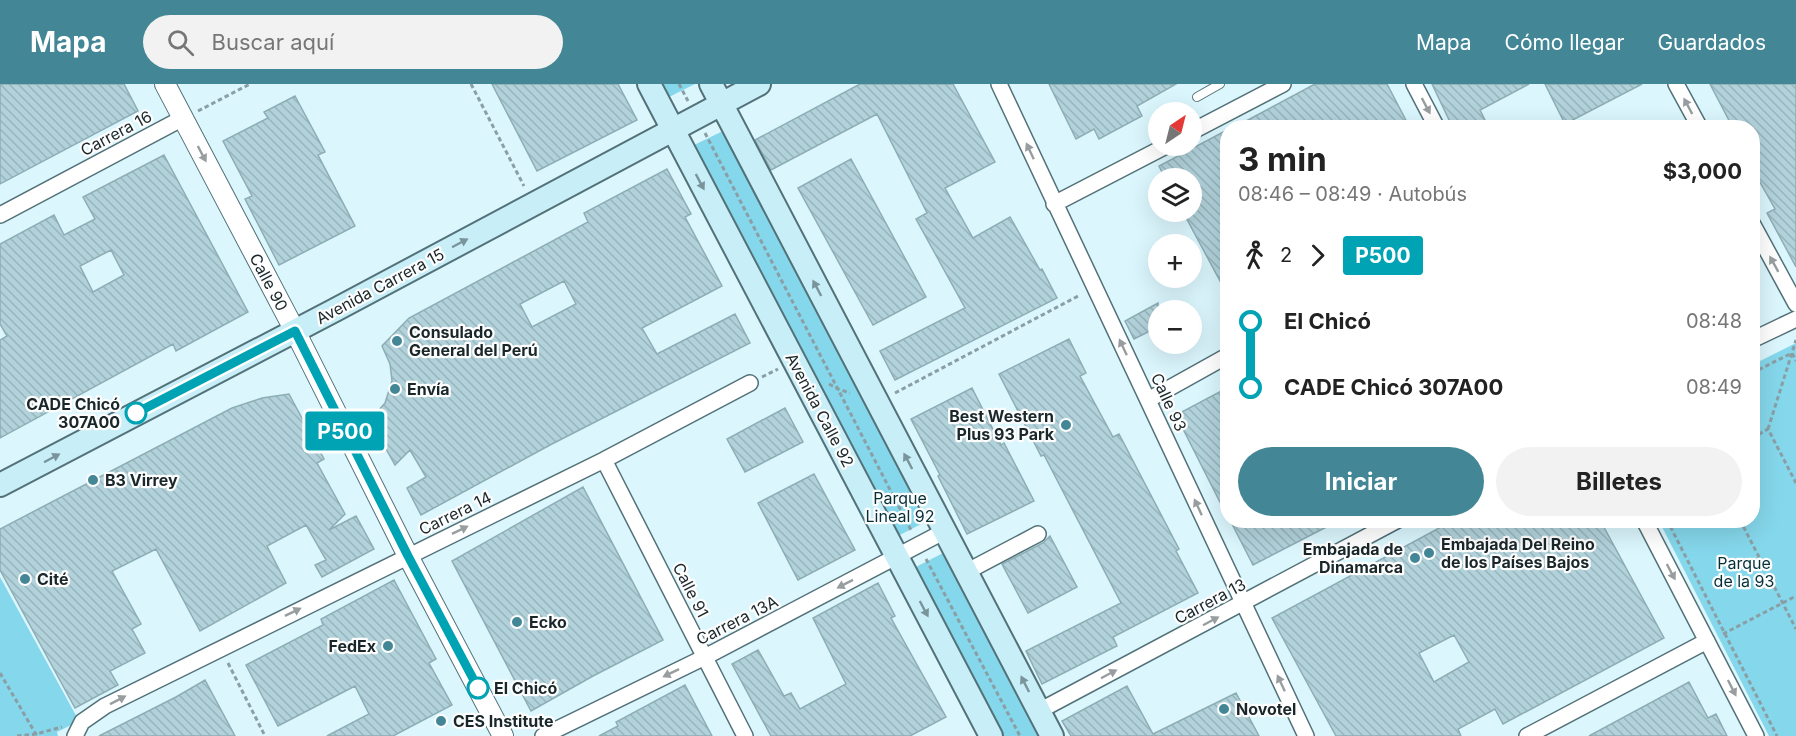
<!DOCTYPE html>
<html lang="es">
<head>
<meta charset="utf-8">
<style>
	body { margin:0; font-family:Inter,sans-serif; background:#f2f2f2; color:#222; height:100vh; display:flex; flex-direction:column; font-size:22px; white-space:nowrap }
	* { box-sizing:border-box; margin:0 }
	p { font-size:20px; color:#767676 }
	.icon { flex:none; width:33px; height:33px; fill:none; stroke:currentColor; stroke-width:2; stroke-linecap:round; stroke-linejoin:round }
	.map { position:relative; flex:1; overflow:hidden }
	.drawer { position:absolute; left:1220px; top:36px; width:540px; height:408px; display:flex; flex-direction:column; background:#fff; border-radius:24px; box-shadow:0 6px 24px #0002 }
	.drawer>* { flex:none }
	.badge { padding:0 12px; border-radius:4px; font-size:21px; line-height:39px }
	.needle { width:39px; rotate:35deg }
	.fabs { position:absolute; left:1148px; top:18px; display:grid; gap:12px }
	.fabs a { display:grid; place-items:center; width:54px; height:54px; border-radius:50%; background:#fff; box-shadow:0 6px 24px #0002; font-size:30px }
	.map>.badge { position:absolute; translate:-50% -50%; box-shadow:0 0 0 3px #fff }
	.legs { display:flex; align-items:center; gap:9px; height:66px; padding:0 18px; font-size:20px }
	.legs p { margin-inline-start:auto }
	.head { display:flex; align-items:center; justify-content:space-between; height:102px; padding:0 18px }
	h1 { font-size:33px; font-weight:700; line-height:45px }
	.cta { display:flex; gap:12px; margin-top:auto; padding:12px 18px }
	.cta a { flex:1; height:69px; border-radius:36px; background:#438796; color:#fff; font-size:24px; font-weight:700; line-height:69px; text-align:center }
	.cta a+a { background:#f2f2f2; color:#222 }
	ul { padding:0 18px; list-style:none }
	li { display:flex; align-items:center; gap:21px; height:66px; font-size:22px }
	li i { display:grid; place-items:center; width:9px; height:100%; margin:0 8px; background:currentColor }
	li i::after { content:''; width:15px; height:15px; margin:-8px; border:4px solid; border-radius:50%; background:#fff }
	li p { margin-inline-start:auto }
	li:first-child i { background:linear-gradient(#0000 50%,currentColor 0) }
	li:last-child i { background:linear-gradient(currentColor 50%,#0000 0) }
	header { display:flex; align-items:center; gap:36px; box-sizing:border-box; height:84px; padding:0 30px; background:#438796; color:#fff }
	header strong { font-size:28px }
	nav { display:flex; gap:33px; margin-inline-start:auto; font-size:21px }
	.search { width:420px; height:54px; background:#f2f2f2; display:flex; align-items:center; gap:15px; box-sizing:border-box; padding:0 21px; border-radius:33px; color:#767676; font-size:22px }
	.map>svg:first-child { display:block }
	.park { fill:#85d7eb }
	.building { fill:url(#building-back-hatch); stroke:#8dadb5; stroke-width:1.5; fill-rule:evenodd }
	.lines { fill:none; stroke-linecap:round; stroke-linejoin:round }
	.service-casing { stroke:#537178; stroke-width:10 }
	.minor-casing { stroke:#537178; stroke-width:18 }
	.tertiary-casing { stroke:#537178; stroke-width:22 }
	.secondary-casing { stroke:#537178; stroke-width:26 }
	.path { stroke:#8a9fa5; stroke-width:3; stroke-dasharray:4.5 3; stroke-linecap:butt }
	.service { stroke:#fff; stroke-width:8 }
	.minor { stroke:#fff; stroke-width:15 }
	.tertiary { stroke:#fff; stroke-width:20 }
	.secondary { stroke:#c8eef7; stroke-width:22 }
	.oneway { fill:#989e9f }
	.oneway2 { fill:#7a949b }
	.line-1-casing { stroke:#fff; stroke-width:14 }
	.line-1 { stroke:#00a3b4; stroke-width:9 }
	.poi-dot { fill:#438796; stroke:#fdfdfd; stroke-width:2 }
	.stop-1-dot { fill:#fff; stroke:#00a3b4; stroke-width:3 }
	.labels { text-anchor:middle; dominant-baseline:central; stroke-width:4.5; stroke-linejoin:round; paint-order:stroke }
	.street-label { font-size:16px; fill:#1a272a; stroke:#fdfdfd }
	.poi-label { font-size:16px; font-weight:bold; fill:#1a272a; stroke:#fdfdfd; text-anchor:start }
	.stop-label { font-size:16px; font-weight:bold; fill:#1a272a; stroke:#fdfdfd; text-anchor:end }
	.park-label { font-size:16px; fill:#053039; stroke:#fdfdfd }
</style>
</head>
<body>
<header>
<strong>Mapa</strong>
<div class="search"><svg class="icon" aria-label="search" viewBox="0 0 24 24"><circle cx="10" cy="10" r="6"/><path d="M15 15l6 6"/></svg>Buscar aquí</div>
<nav><a>Mapa</a><a>Cómo llegar</a><a>Guardados</a></nav>
</header>
<div class="map">
<svg width="1796" height="652" viewBox="0 0 1796 652">
	<defs>
		<pattern id="building-back-hatch" width="6" height="6" patternUnits="userSpaceOnUse" patternTransform="scale(1.5)"><rect width="6" height="6" fill="#b2d2db"/><path d="M-1 5l2 2M0 0l6 6M5-1l2 2" fill="none" stroke="#98b4bc"/></pattern>
	</defs>
	<rect width="100%" height="100%" fill="#dbf6fd"/>
	<path class="park" d="M 660,0 L 695,0 L 667,14 Z
		M 725,46 L 929,436 L 894,454 L 690,63 Z
		M 1796,259 L 1796,652 L 1769,652 L 1659,437 L 1752,436 L 1752,281 Z
		M 945,468 L 1041,652 L 996,652 L 910,486 Z
		M 0,493 L 79,637 L 57,648 L 58,652 L 0,652 Z"/>
	<path class="building" d="M 0,0 L 124,0 L 138,27 L 0,100 Z
		M 492,0 L 618,0 L 637,36 L 537,87 Z
		M 860,0 L 953,0 L 995,78 L 945,104 L 973,154 L 1010,133 L 1040,186 L 1042,185 L 1057,214 L 895,296 L 880,267 L 965,224 L 916,135 L 927,129 L 877,30 L 771,86 L 755,56 Z
		M 1049,0 L 1176,0 L 1137,22 L 1142,32 L 1099,55 L 1094,45 L 1076,55 Z
		M 1315,0 L 1387,0 L 1410,44 L 1233,44 Z
		M 1432,0 L 1529,0 L 1480,26 L 1489,44 L 1459,44 L 1456,38 L 1451,40 Z
		M 1545,0 L 1642,0 L 1565,40 Z
		M 1710,0 L 1796,0 L 1796,183 L 1767,129 L 1775,125 L 1752,84 L 1752,44 L 1733,44 Z
		M 295,12 L 325,68 L 318,71 L 355,142 L 279,181 L 245,115 L 252,112 L 223,57 L 268,34 L 264,28 Z
		M 1227,46 L 1227,210 L 1183,128 L 1191,128 L 1191,94 L 1165,94 L 1159,82 Z
		M 164,71 L 248,228 L 176,267 L 173,260 L 0,354 L 0,256 L 7,252 L 0,240 L 0,160 L 54,131 L 64,151 L 95,135 L 83,113 ZM 111,166 L 124,191 L 93,208 L 80,182 Z
		M 851,75 L 926,213 L 873,241 L 798,104 Z
		M 667,85 L 691,130 L 685,133 L 722,202 L 642,244 L 657,270 L 735,230 L 750,259 L 550,361 L 421,431 L 407,404 L 426,393 L 410,366 L 395,381 L 370,336 L 385,319 L 392,297 L 390,280 L 382,262 L 409,234 L 588,138 L 584,129 ZM 564,197 L 576,220 L 532,243 L 520,220 Z
		M 1158,219 L 1158,243 L 1134,255 L 1125,237 Z
		M 1069,255 L 1086,289 L 1080,292 L 1113,353 L 1119,350 L 1179,465 L 1176,467 L 1198,509 L 1113,553 L 1117,562 L 1042,600 L 1026,567 L 1121,519 L 1044,371 L 1041,372 L 999,290 Z
		M 972,304 L 1001,361 L 1004,359 L 1034,417 L 967,450 L 938,392 L 940,391 L 911,335 Z
		M 1227,304 L 1227,432 L 1176,331 Z
		M 289,310 L 324,375 L 317,379 L 345,430 L 329,446 L 356,432 L 374,465 L 322,493 L 315,481 L 326,476 L 306,441 L 267,462 L 286,499 L 200,547 L 156,465 L 112,487 L 141,540 L 132,545 L 145,569 L 110,587 L 118,601 L 75,624 L 0,486 L 0,445 L 232,324 L 262,314 Z
		M 785,324 L 803,358 L 745,388 L 727,355 Z
		M 814,390 L 855,466 L 798,496 L 758,419 Z
		M 583,403 L 663,556 L 593,592 L 531,627 L 452,477 Z
		M 1230,436 L 1340,436 L 1253,481 Z
		M 1454,436 L 1600,436 L 1664,554 L 1503,640 L 1495,625 L 1458,645 L 1461,652 L 1336,652 L 1272,534 ZM 1454,551 L 1469,578 L 1434,598 L 1419,569 Z
		M 1050,452 L 1077,503 L 1028,529 L 1002,480 L 1043,459 Z
		M 394,496 L 436,575 L 429,579 L 452,621 L 393,652 L 327,652 L 369,630 L 355,602 L 278,642 L 246,581 L 323,541 L 321,535 Z
		M 878,499 L 895,532 L 891,534 L 946,633 L 910,652 L 771,652 L 732,580 L 758,566 L 784,612 L 791,609 L 800,625 L 846,600 L 813,534 Z
		M 205,596 L 235,652 L 99,652 L 176,613 Z
		M 1689,598 L 1708,634 L 1716,630 L 1727,652 L 1589,652 Z
		M 685,601 L 712,652 L 599,652 L 618,642 L 616,638 Z
		M 1127,602 L 1153,650 L 1236,609 L 1259,652 L 1071,652 L 1062,637 Z"/>
	<g class="lines">
		<defs>
			<path id="service" d="M 1197,13 L 1220,0"/>
			<path id="minor" d="M 999,0 L 1306,652
				M 1414,0 L 1437,44
				M 1676,0 L 1700,44
				M 1191,48 L 1283,0
				M 1054,120 L 1166,62
				M 0,131 L 183,34
				M 1752,139 L 1796,220
				M 1752,256 L 1796,235
				M 1148,316 L 1227,272
				M 604,376 L 745,652
				M 1644,436 L 1756,652
				M 966,488 L 1038,450
				M 1039,627 L 1398,436
				M 75,652 L 82,638 L 105,622 L 604,376 L 750,299
				M 543,652 L 705,573 L 945,447
				M 1527,652 L 1707,557"/>
			<path id="tertiary" d="M 165,0 L 295,247 L 408,472 L 503,652"/>
			<path id="secondary" d="M 649,0 L 991,652
				M 711,0 L 1052,652
				M 0,401 L 335,226 L 759,0"/>
		</defs>
		<use href="#service" class="service-casing"/>
		<use href="#minor" class="minor-casing"/>
		<use href="#tertiary" class="tertiary-casing"/>
		<use href="#secondary" class="secondary-casing"/>
		<path class="path" d="M 471,0 L 524,102
			M 679,0 L 688,17
			M 198,27 L 250,0
			M 705,49 L 912,448
			M 1752,289 L 1792,269 L 1796,277
			M 762,293 L 778,285
			M 829,300 L 838,305 L 850,309
			M 895,309 L 1080,211
			M 1768,345 L 1796,256
			M 1752,354 L 1768,345 L 1796,399
			M 1667,436 L 1777,652
			M 1740,436 L 1796,545
			M 926,475 L 1020,652
			M 1723,550 L 1796,512
			M 228,579 L 265,652
			M 0,589 L 37,652
			M 17,652 L 36,650 L 62,643"/>
		<use href="#service" class="service"/>
		<use href="#minor" class="minor"/>
		<use href="#tertiary" class="tertiary"/>
		<use href="#secondary" class="secondary"/>
	</g>
	<defs><path id="oneway-solid" d="M-6-.8H1V-3.2L6.5 0L1 3.2V.8H-6Z" transform="scale(1.5)"/></defs>
	<g class="oneway">
		<use href="#oneway-solid" transform="translate(1426 22) rotate(62)"/>
		<use href="#oneway-solid" transform="translate(1688 22) rotate(-118)"/>
		<use href="#oneway-solid" transform="translate(1030 67) rotate(-115)"/>
		<use href="#oneway-solid" transform="translate(202 70) rotate(62)"/>
		<use href="#oneway-solid" transform="translate(1774 180) rotate(-119)"/>
		<use href="#oneway-solid" transform="translate(1123 263) rotate(-115)"/>
		<use href="#oneway-solid" transform="translate(1198 423) rotate(-115)"/>
		<use href="#oneway-solid" transform="translate(460 446) rotate(-26)"/>
		<use href="#oneway-solid" transform="translate(1671 488) rotate(62)"/>
		<use href="#oneway-solid" transform="translate(845 500) rotate(153)"/>
		<use href="#oneway-solid" transform="translate(293 528) rotate(-26)"/>
		<use href="#oneway-solid" transform="translate(1211 537) rotate(-28)"/>
		<use href="#oneway-solid" transform="translate(671 589) rotate(154)"/>
		<use href="#oneway-solid" transform="translate(1109 590) rotate(-28)"/>
		<use href="#oneway-solid" transform="translate(1281 599) rotate(-115)"/>
		<use href="#oneway-solid" transform="translate(1732 604) rotate(63)"/>
		<use href="#oneway-solid" transform="translate(118 616) rotate(-27)"/>
	</g>
	<g class="oneway2">
		<use href="#oneway-solid" transform="translate(700 98) rotate(62)"/>
		<use href="#oneway-solid" transform="translate(460 159) rotate(-28)"/>
		<use href="#oneway-solid" transform="translate(817 204) rotate(-118)"/>
		<use href="#oneway-solid" transform="translate(52 374) rotate(-28)"/>
		<use href="#oneway-solid" transform="translate(908 377) rotate(-118)"/>
		<use href="#oneway-solid" transform="translate(924 525) rotate(62)"/>
		<use href="#oneway-solid" transform="translate(1025 600) rotate(-117)"/>
	</g>
	<g class="lines">
		<defs>
			<path id="line-1" d="M 136,329 L 295,247 L 408,472 L 478,604"/>
		</defs>
		<use href="#line-1" class="line-1-casing"/>
		<use href="#line-1" class="line-1"/>
	</g>
	<g class="poi-dot">
		<circle cx="397" cy="257" r="6"/>
		<circle cx="395" cy="305" r="6"/>
		<circle cx="1066" cy="341" r="6"/>
		<circle cx="93" cy="396" r="6"/>
		<circle cx="1429" cy="469" r="6"/>
		<circle cx="1415" cy="474" r="6"/>
		<circle cx="25" cy="495" r="6"/>
		<circle cx="517" cy="538" r="6"/>
		<circle cx="388" cy="562" r="6"/>
		<circle cx="1224" cy="625" r="6"/>
		<circle cx="441" cy="637" r="6"/>
	</g>
	<g class="stop-1-dot">
		<circle cx="136" cy="329" r="10"/>
		<circle cx="478" cy="604" r="10"/>
	</g>
	<g class="labels">
		<g class="street-label">
			<text transform="translate(116 49) rotate(-28)">Carrera 16</text>
			<text transform="translate(269 198) rotate(62)">Calle 90</text>
			<text transform="translate(380 202) rotate(-28)">Avenida Carrera 15</text>
			<text transform="translate(1169 318) rotate(65)">Calle 93</text>
			<text transform="translate(820 326) rotate(62)">Avenida Calle 92</text>
			<text transform="translate(455 429) rotate(-26)">Carrera 14</text>
			<text transform="translate(691 506) rotate(63)">Calle 91</text>
			<text transform="translate(1210 517) rotate(-28)">Carrera 13</text>
			<text transform="translate(737 536) rotate(-27)">Carrera 13A</text>
		</g>
		<g class="poi-label">
			<text x="409" y="248">Consulado<tspan x="409" dy="18">General del Perú</tspan></text>
			<text x="407" y="305">Envía</text>
			<text x="1054" y="332" text-anchor="end">Best Western<tspan x="1054" dy="18">Plus 93 Park</tspan></text>
			<text x="105" y="396">B3 Virrey</text>
			<text x="1441" y="460">Embajada Del Reino<tspan x="1441" dy="18">de los Países Bajos</tspan></text>
			<text x="1403" y="465" text-anchor="end">Embajada de<tspan x="1403" dy="18">Dinamarca</tspan></text>
			<text x="37" y="495">Cité</text>
			<text x="529" y="538">Ecko</text>
			<text x="376" y="562" text-anchor="end">FedEx</text>
			<text x="1236" y="625">Novotel</text>
			<text x="453" y="637">CES Institute</text>
		</g>
		<g class="stop-label">
			<text x="120" y="320">CADE Chicó<tspan x="120" dy="18">307A00</tspan></text>
			<text x="494" y="604" text-anchor="start">El Chicó</text>
		</g>
		<g class="park-label">
			<text x="900" y="414">Parque<tspan x="900" dy="18">Lineal 92</tspan></text>
			<text x="1744" y="479">Parque<tspan x="1744" dy="18">de la 93</tspan></text>
		</g>
	</g>
</svg>
<div class="fabs">
<a><svg class="needle" viewBox="-14 -14 28 28"><path d="M0-13l5 13h-10z" fill="#e53935"/><path d="M0 13l5-13h-10z" fill="#767676"/></svg></a>
<a><svg class="icon" aria-label="layers" viewBox="0 0 24 24"><path d="M12 4l9 5-9 5-9-5zM3 14l9 5 9-5"/></svg></a>
<a>+</a>
<a>−</a>
</div>
<b class="badge" style="left:345px;top:347px;background:#00a3b4;color:#fff">P500</b>
<section class="drawer">
<div class="head"><div><h1>3 min</h1><p>08:46 – 08:49 · Autobús</p></div><b>$3,000</b></div>
<div class="legs"><svg class="icon" aria-label="walk" viewBox="0 0 24 24"><circle cx="13" cy="4" r="2"/><path d="M13 8l-2 6 4 7M11 14l-3 7M7 12l3-4h3l4 4"/></svg>2<svg class="icon" aria-label="forward" viewBox="0 0 24 24"><path d="M9 5l7 7-7 7"/></svg><b class="badge" style="background:#00a3b4;color:#fff">P500</b></div>
<ul>
<li><i style="color:#00a3b4"></i><b>El Chicó</b><p>08:48</p></li>
<li><i style="color:#00a3b4"></i><b>CADE Chicó 307A00</b><p>08:49</p></li>
</ul>
<div class="cta"><a>Iniciar</a><a>Billetes</a></div>
</section>
</div>
</body>
</html>
